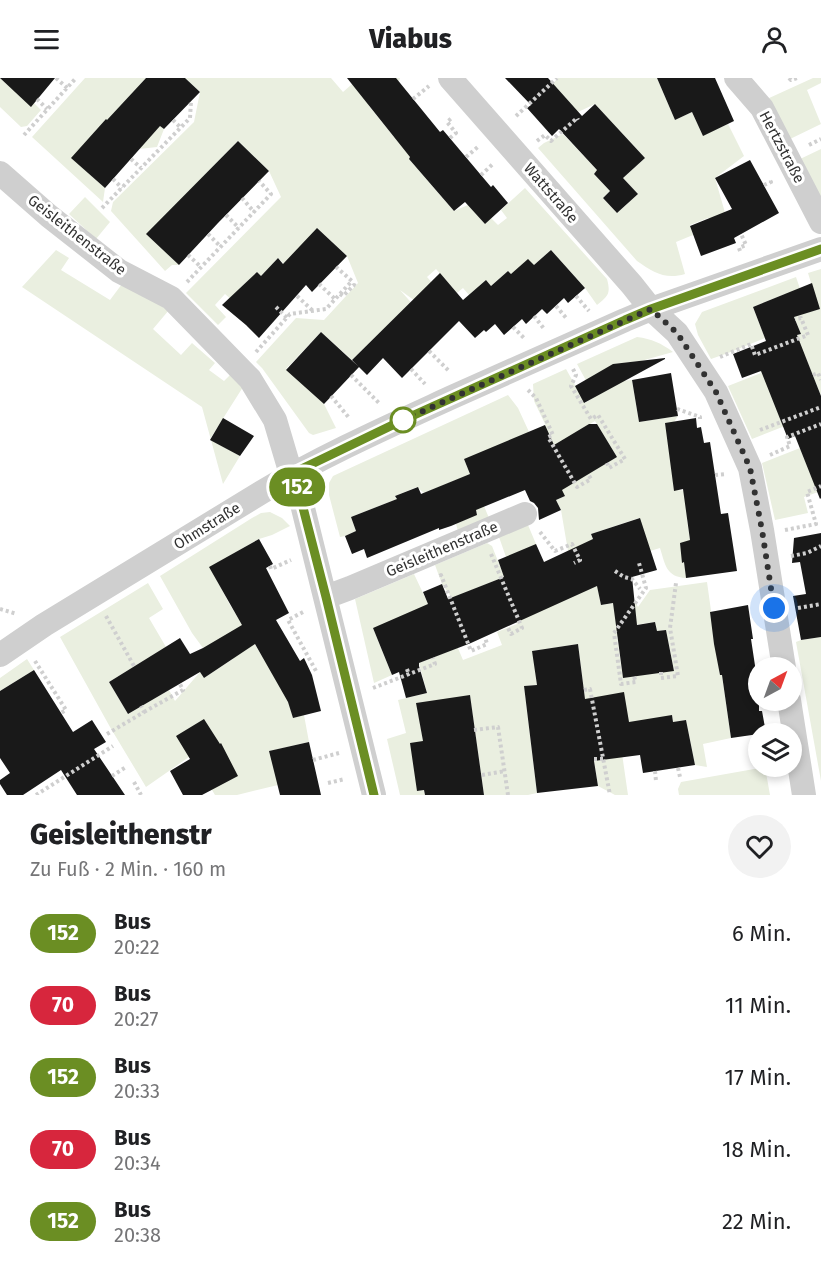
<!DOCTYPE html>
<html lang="de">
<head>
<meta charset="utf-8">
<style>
	body { margin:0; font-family:"Fira Sans",sans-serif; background:#f2f2f2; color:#202124; height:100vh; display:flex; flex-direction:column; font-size:22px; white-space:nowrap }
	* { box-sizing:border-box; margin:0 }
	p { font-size:20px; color:#757577 }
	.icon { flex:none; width:33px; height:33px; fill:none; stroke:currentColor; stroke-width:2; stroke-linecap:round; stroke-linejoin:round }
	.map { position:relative; height:717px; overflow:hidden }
	.side { display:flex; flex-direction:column; background:#fff; flex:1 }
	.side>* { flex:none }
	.badge { padding:0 12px; border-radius:20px; font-size:21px; line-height:39px }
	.needle { width:39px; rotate:41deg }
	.buttons { position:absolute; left:748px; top:579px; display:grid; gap:12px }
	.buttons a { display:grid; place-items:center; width:54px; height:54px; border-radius:50%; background:#fff; box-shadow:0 3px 9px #0003; font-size:30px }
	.you { position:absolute; width:30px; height:30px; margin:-15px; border:4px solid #fff; border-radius:50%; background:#1a73e8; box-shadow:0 0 0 9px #1a73e833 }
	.map>.badge { position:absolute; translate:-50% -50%; box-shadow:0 0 0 3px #fff }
	.round { display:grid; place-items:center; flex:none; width:63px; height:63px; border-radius:32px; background:#f2f2f2 }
	.head { display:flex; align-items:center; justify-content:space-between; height:102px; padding:0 30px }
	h1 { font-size:28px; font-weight:800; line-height:45px }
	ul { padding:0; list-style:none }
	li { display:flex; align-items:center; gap:18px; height:72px; padding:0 30px }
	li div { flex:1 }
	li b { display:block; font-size:22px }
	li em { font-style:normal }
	li .badge { min-width:66px; font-weight:700; text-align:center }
	header { display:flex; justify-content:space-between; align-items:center; height:78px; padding:0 30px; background:#fff; font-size:27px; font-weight:800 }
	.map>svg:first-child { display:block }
	.green { fill:#eaefe0; fill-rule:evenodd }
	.building { fill:#191919 }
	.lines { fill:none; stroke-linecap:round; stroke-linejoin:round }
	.path { stroke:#cfcfcf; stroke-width:4; stroke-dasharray:3 3; stroke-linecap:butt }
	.street { stroke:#cfcfcf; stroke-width:24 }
	.line-casing { stroke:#fff; stroke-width:14 }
	.line { stroke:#6b8e23; stroke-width:9 }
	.walk { stroke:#323232; stroke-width:6; stroke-dasharray:0 10.8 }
	.stop-dot { fill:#fff; stroke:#6b8e23; stroke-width:3 }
	.labels { text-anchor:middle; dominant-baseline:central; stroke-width:6; stroke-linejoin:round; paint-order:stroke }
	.street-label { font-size:15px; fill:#323232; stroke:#fff }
</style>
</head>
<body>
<header><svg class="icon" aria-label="menu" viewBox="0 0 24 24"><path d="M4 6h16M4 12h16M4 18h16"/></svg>Viabus<svg class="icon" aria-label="person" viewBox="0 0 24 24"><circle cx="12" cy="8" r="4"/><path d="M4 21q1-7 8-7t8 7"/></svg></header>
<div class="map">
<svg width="821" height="717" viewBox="0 0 821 717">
	<rect width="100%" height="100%" fill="#fff"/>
	<path class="green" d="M 0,0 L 31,28 L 34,25 L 41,32 L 27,48 L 21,49 L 0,29 Z
		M 85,0 L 146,0 L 129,19 L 164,51 L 157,69 L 139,71 L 106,42 L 72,80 L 105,110 L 103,124 L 32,59 Z
		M 185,0 L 331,0 L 343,14 L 359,0 L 400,0 L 399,3 L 369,28 L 394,59 L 423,68 L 409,81 L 454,133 L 468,127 L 485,146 L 491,140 L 498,147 L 507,140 L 501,132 L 525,110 L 607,201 C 611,216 608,218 597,227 L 585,210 L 551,172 L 534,187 L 511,196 L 508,193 L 491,208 L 486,202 L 469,217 L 463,210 L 457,215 L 436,191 L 427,199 L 434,207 L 415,223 L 400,212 L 432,248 L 439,263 L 405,230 L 352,282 L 321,254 L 286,291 L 324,326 L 336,350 L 313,357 L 309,355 L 262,290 L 256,284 L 296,240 L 324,242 L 358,205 L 347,178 L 318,151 L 284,186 L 278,180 L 261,198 L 257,194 L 240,210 L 235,225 L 225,216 L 215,227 L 226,239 L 218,247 L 186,215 L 281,119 L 269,93 L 238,63 L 147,156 L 179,187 L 172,187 L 165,193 L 111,133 L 113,124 L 194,44 L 200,14 Z
		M 558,0 L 657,0 L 675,42 L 692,34 L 703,57 L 728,46 L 744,78 L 715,100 L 728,145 L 708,140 L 690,147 L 693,157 L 676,164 L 685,196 C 665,202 653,194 637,183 L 538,70 L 544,65 L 563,56 L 597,92 L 594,96 L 610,113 L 603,120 L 617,135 L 638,116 L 623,100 L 645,80 L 595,26 L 578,34 L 543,16 Z
		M 813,0 L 821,0 L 821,5 L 807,12 L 821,46 L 788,62 L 767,21 Z
		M 821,71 L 821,120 L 798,82 Z
		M 85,119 L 110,144 L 96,161 L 69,136 Z
		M 56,172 L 69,180 L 61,192 L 110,222 L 122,206 L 169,232 L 153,251 L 181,277 L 192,265 L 215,285 L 209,292 L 224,303 L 230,297 L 243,309 L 210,361 L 240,378 L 223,406 L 202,329 L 22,209 Z
		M 821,191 L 821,318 L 805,278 L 762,295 L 821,349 L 795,359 L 790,346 L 752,361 L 728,308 L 761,295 L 755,281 L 768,269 L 801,256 L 785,216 L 753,229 L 765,260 L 728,275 L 711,281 L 698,257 L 695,246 L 702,234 L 796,199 L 808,234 L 819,231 L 808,195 Z
		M 637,259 C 652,261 661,265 673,274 L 641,283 L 614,286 L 616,303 L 632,302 L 639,344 L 678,338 L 674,344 L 672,393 L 674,412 L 694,413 L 698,434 L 687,442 L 694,488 L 685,489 L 686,500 C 666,499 665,486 660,470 L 650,473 L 639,440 L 591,456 L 605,496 L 598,512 L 601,527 L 634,522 L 638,529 L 650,512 L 707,504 L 720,597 L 722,597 L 731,660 L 703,666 L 707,689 L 695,687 L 686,642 L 673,644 L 672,637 L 619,655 L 628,717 L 615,717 L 598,708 L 587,637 L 578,566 L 533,573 L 537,607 L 524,608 L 537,715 L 528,717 L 484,717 L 470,618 L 417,626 L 423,663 L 417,713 L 424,712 L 425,717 L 400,717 L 387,661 L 406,655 L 398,622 L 427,615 L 419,585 L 444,575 L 373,550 L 392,597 L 374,605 L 355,521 L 414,496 L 431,532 L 440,528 L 463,582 L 502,567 L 497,554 L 517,546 L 499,501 L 452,520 L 442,506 L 435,487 L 487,465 L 492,468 L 505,501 L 506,479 L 499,459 L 528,447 L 536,466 L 531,507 L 568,473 L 561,432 L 556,422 L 565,418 L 464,381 L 489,440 L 458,453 L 456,446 L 477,436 L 461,400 L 424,415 L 417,409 L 395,418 L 397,421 L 351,439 L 356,453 L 345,458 L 340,459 L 329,417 L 329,405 L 333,398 L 508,317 L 518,330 L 530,356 L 546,348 L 534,323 L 533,306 L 566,291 L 585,325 L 595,319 L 577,286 ZM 595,343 L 617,379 L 579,401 L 557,366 ZM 655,544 L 657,553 L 666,552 L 674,592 L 623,600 L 617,559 L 627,548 Z
		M 800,370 L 809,393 L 821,413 L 804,419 L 808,435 L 775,442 L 762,385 Z
		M 270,434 L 282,440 L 290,448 L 272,457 L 259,461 L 210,489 L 230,527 L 287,618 L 293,640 L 304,637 L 309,664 L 270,673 L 278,707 L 237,717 L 215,717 L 212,712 L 221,666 L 193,679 L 189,679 L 146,709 L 110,649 L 60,559 L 148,505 L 163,531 L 149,540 L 166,569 L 109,604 L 128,636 L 169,612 L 175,623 L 200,594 L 204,600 L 233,581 L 203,570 L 192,555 L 160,498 L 252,440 L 261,435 Z
		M 821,559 L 821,703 L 796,564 L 801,562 Z
		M 27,581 L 34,592 L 0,613 L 0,600 Z
		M 765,689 L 770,717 L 679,717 L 678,711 L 681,704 Z"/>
	<path class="building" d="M 0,0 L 55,0 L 31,29 Z
		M 146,0 L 185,0 L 200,14 L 164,51 L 160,48 L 105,110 L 71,80 L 106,41 L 107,42 Z
		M 347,0 L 396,0 L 440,54 L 443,52 L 491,109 L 493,107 L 508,125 L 485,146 L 465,124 L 454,133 L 409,81 L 410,79 Z
		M 505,0 L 548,0 L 582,38 L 595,26 L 645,80 L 623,100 L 638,116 L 617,135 L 603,120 L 610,113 L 594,96 L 597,92 L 559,51 L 552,58 L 527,30 L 531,27 Z
		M 657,0 L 715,0 L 734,43 L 703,58 L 692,34 L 675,42 Z
		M 238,63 L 269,93 L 218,145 L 179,187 L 146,156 Z
		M 750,82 L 779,135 L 734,160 L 736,165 L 701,178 L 690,148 L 732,131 L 715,100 Z
		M 317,150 L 347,178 L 312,214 L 306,207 L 259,260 L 246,247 L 222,227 L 257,194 L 261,198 L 278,180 L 283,186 Z
		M 551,172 L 585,210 L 568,225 L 564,220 L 547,236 L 542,231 L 526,246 L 522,241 L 504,257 L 495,246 L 486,254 L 484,252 L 475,260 L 459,243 L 402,300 L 383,280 L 367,297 L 352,282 L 440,195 L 463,222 L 486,202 L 491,208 L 508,193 L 511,196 L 528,181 L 534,187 Z
		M 812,205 L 820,231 L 794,239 L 801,256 L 797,257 L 821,318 L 821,420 L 820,421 L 795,358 L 788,361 L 761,293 L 742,300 L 733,276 L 766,263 L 753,229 Z
		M 321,254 L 359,289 L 324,326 L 286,292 Z
		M 665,280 L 665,281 L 584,325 L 575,308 L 613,286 Z
		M 671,295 L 678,338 L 639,344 L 632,302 Z
		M 223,340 L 254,358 L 240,378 L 210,362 Z
		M 696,340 L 697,350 L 701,349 L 704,365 L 710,364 L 721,436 L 728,435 L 737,493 L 686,500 L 684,484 L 682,485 L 680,465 L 690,462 L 683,411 L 674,413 L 665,345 Z
		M 589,346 L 597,346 L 617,379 L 562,412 L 565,418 L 556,422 L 561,432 L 539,442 L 538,430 L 534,425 L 530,423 L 525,412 L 476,432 L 477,437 L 451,448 L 439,452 L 439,450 L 367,480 L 364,471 L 352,476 L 345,458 L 356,453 L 351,439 L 397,421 L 395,418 L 418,409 L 421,416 L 470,396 L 464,381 L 545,347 L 554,367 Z
		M 640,440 L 657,492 L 632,499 L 637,547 L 655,544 L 657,553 L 666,552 L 674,593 L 623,600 L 613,525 L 601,527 L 597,508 L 471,565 L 419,585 L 419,588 L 427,615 L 406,620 L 399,594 L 392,597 L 373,550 L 428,526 L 423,514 L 442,506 L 448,521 L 504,499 L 498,482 L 536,466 L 544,484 L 593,461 L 591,456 Z
		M 821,455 L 821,559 L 801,562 L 793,518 L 806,516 L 800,484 L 792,485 L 794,460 Z
		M 259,461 L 273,486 L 266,490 L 289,535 L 276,542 L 300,583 L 304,580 L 312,597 L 321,633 L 293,640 L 288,624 L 255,566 L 204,600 L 200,594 L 128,636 L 109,604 L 180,560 L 190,576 L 203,570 L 242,547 L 209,489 Z
		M 748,527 L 753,561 L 751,561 L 759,614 L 759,633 L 762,633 L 766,655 L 731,660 L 722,597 L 720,597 L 714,566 L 710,534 Z
		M 578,566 L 585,621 L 624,614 L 629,644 L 672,637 L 673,644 L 686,642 L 695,687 L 643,695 L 640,677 L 594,683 L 598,708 L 537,715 L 524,608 L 537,607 L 532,573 Z
		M 34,592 L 73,654 L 92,642 L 106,664 L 94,671 L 125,717 L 77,717 L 61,692 L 23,717 L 7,717 L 0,706 L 0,702 L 10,695 L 0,680 L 0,613 Z
		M 470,617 L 484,717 L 425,717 L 424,712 L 417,713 L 410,665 L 423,663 L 416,625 Z
		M 204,641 L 220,666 L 221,665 L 238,698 L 202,717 L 183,717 L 170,693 L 190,681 L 176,658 Z
		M 309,664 L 321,717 L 280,717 L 269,673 Z"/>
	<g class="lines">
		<path class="path" d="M 56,0 L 67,10
			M 789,0 L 791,2 L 797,0
			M 37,21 L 47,31
			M 413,21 L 429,8
			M 516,38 L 557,0
			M 173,42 L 181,50
			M 24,57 L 76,0
			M 450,60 L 456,55 L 447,44 L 453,39
			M 537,63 L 545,57 L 551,63 L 577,40 L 578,42
			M 809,67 L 821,61
			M 466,79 L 479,68
			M 131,81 L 141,90
			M 481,97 L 494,85
			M 113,101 L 122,110
			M 764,107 L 771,104 L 769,101
			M 242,120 L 254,134
			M 102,130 L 190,40 L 191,23
			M 226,137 L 239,150
			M 208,156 L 221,169
			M 740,173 L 739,170 L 746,167 L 741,156
			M 188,177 L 201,189
			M 187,204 L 271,116 L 259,103
			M 319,206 L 335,221
			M 340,216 L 343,218 L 354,207 L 356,208
			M 297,218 L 313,233
			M 576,218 L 589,233
			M 556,228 L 567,241
			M 276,229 L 287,240
			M 534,238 L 545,252
			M 513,249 L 525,261
			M 429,273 L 450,294
			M 256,274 L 290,236 L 326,231 L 352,203 L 336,189
			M 720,279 L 751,266 L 755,277 L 808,257 L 801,240 L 795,241
			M 411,291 L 425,306
			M 573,291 L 576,297 L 571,308 L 591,341 L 598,337 L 625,381 L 609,390 L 607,385
			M 351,297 L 380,326
			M 813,297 L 818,295 L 821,302
			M 528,312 L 536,320 L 553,357 L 548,359 L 577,409 L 591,401 L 588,396
			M 331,318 L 350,341
			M 677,331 L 700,339 L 700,341
			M 760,352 L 821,329
			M 770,377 L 790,368 L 787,359 L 821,346
			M 715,397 L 726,396
			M 785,452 L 816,446 L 807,414 L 821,408
			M 540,454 L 555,473 L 572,466 L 580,482 L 574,485
			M 491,476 L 522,550 L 511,556 L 508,550
			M 791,478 L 807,475 L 821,468
			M 270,488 L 271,491 L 291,482
			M 615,493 L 624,499 L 632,501 L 640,511
			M 440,498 L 441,497 L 471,573 L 487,566 L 485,559
			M 798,530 L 821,526
			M 0,531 L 17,536
			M 303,534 L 288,542 L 316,593
			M 106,538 L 134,588
			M 35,583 L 66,632 L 61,635
			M 407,591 L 409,597
			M 661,594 L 661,600 L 678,598 L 670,550 L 676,505
			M 634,599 L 636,604 L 621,606 L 614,555 L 646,510 L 639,485
			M 757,602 L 759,602
			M 373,610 L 435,586 L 433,580
			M 584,612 L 590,611 L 610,717
			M 144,634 L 183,612 L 180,606
			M 474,652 L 498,649 L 508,717
			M 107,656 L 144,634 L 141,628
			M 594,681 L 603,681
			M 313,682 L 339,675
			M 678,690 L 680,699
			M 655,693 L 656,703
			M 482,697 L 505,693
			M 112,698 L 126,689
			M 134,704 L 141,717
			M 328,705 L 345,701
			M 36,717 L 113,668"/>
		<path class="street" d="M 450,0 L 632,207 L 651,231 L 677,255 L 716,314 L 750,390 L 762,452 L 784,590
			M 736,0 L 762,30 L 821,144
			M 0,95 L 49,138 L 119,193 L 171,220 L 250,301 L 275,342 L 291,396 L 299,414 L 374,717
			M 326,519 L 350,510 L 525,436
			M 0,577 L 44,547 L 262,414 C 322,378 387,349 450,320 C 509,294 567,268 625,242 L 651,231 L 821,171
			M 789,622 L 804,717"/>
	</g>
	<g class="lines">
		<defs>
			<path id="line" d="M 374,717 L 326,519 L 299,414 L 291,396 L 403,342 L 625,242 L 651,231 L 821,171"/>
		</defs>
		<use href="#line" class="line-casing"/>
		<use href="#line" class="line"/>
		<path class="walk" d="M 403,342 L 651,231 L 677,255 L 716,314 L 750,390 L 762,452 L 774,530"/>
	</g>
	<circle class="stop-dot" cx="403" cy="342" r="12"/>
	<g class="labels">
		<g class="street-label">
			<text transform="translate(782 69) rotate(62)">Hertzstraße</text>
			<text transform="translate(551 115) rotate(49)">Wattstraße</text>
			<text transform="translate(77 157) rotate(38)">Geisleithenstraße</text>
			<text transform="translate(207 448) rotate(-32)">Ohmstraße</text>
			<text transform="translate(442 471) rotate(-23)">Geisleithenstraße</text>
		</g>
	</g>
</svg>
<div class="buttons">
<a><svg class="needle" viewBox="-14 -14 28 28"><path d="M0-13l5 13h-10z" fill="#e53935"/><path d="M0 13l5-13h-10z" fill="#757577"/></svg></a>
<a><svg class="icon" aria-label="layers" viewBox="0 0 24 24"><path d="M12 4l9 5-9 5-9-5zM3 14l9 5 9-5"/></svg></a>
</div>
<div class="you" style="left:774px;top:530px"></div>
<b class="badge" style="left:297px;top:409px;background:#6b8e23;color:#fff">152</b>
</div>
<section class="side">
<div class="head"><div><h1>Geisleithenstr</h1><p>Zu Fuß · 2 Min. · 160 m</p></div><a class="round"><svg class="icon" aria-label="heart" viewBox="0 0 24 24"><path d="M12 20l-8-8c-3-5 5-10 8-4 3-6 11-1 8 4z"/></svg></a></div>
<ul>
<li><span class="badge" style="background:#6b8e23;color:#fff">152</span><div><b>Bus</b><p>20:22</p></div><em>6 Min.</em></li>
<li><span class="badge" style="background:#d7263d;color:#fff">70</span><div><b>Bus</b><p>20:27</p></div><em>11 Min.</em></li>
<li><span class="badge" style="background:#6b8e23;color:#fff">152</span><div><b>Bus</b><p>20:33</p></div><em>17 Min.</em></li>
<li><span class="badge" style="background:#d7263d;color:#fff">70</span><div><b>Bus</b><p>20:34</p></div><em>18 Min.</em></li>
<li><span class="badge" style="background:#6b8e23;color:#fff">152</span><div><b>Bus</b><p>20:38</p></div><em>22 Min.</em></li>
</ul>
</section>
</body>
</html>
